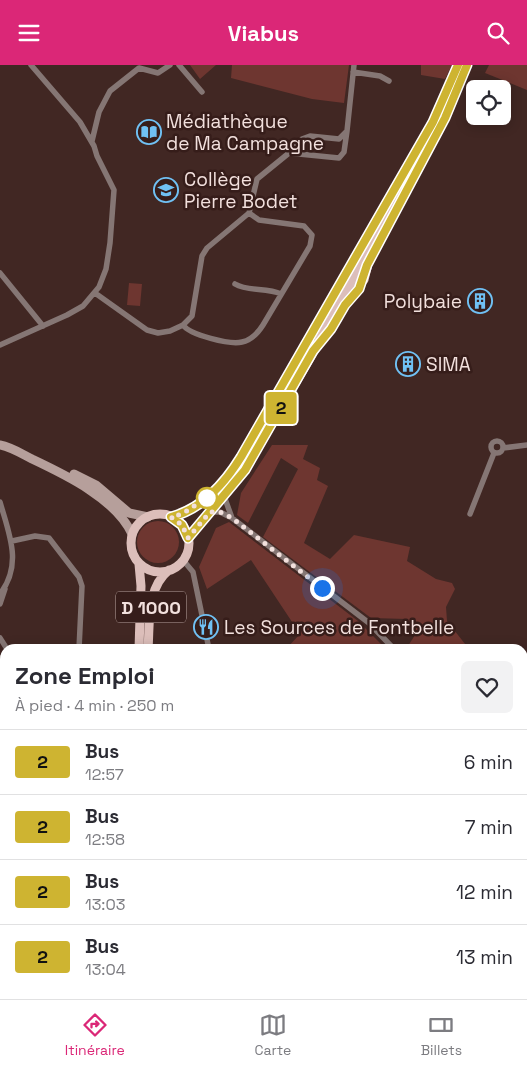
<!DOCTYPE html>
<html lang="fr">
<head>
<meta charset="utf-8">
<style>
	body { margin:0; font-family:"Space Grotesk",sans-serif; background:#f2f2f3; color:#2b2b33; height:100vh; display:flex; flex-direction:column; font-size:19px; white-space:nowrap }
	* { box-sizing:border-box; margin:0 }
	p { font-size:16px; color:#7c7c81 }
	.icon { flex:none; width:28px; height:28px; fill:none; stroke:currentColor; stroke-width:2; stroke-linecap:round; stroke-linejoin:round }
	.map { position:relative; flex:1; overflow:hidden }
	.side { position:absolute; left:0px; top:579px; width:528px; height:356px; display:flex; flex-direction:column; background:#fff; border-radius:15px 15px 0 0; box-shadow:0 2px 12px #0003 }
	.side>* { flex:none }
	.badge { padding:0 10px; border-radius:4px; font-size:18px; line-height:32px }
	.tools { position:absolute; left:466px; top:15px; display:grid; gap:10px }
	.tools a { display:grid; place-items:center; width:45px; height:45px; border-radius:8px; background:#fff; box-shadow:0 2px 12px #0003; font-size:25px }
	.you { position:absolute; width:25px; height:25px; margin:-12px; border:4px solid #fff; border-radius:50%; background:#1a73e8; box-shadow:0 0 0 8px #1a73e833 }
	.map>.badge { position:absolute; translate:-50% -50%; box-shadow:0 0 0 2px #fff }
	.round { display:grid; place-items:center; flex:none; width:52px; height:52px; border-radius:8px; background:#f2f2f3 }
	.overview { display:flex; align-items:center; justify-content:space-between; height:85px; padding:0 15px }
	h1 { font-size:24px; font-weight:600; line-height:38px }
	ul { padding:0; list-style:none }
	li { display:flex; align-items:center; gap:15px; height:65px; padding:0 15px; border-top:1px solid #e1e1e2 }
	li div { flex:1 }
	li b { display:block; font-size:19px }
	li em { font-style:normal }
	li .badge { min-width:55px; font-weight:700; text-align:center }
	header { display:flex; justify-content:space-between; align-items:center; height:65px; padding:0 15px; background:#db2777; color:#fff; font-size:22px; font-weight:600 }
	.tabs { display:flex; justify-content:space-around; align-items:center; height:70px; border-top:1px solid #e1e1e2; background:#fff; font-size:14px; color:#7c7c81 }
	.tabs a { display:grid; justify-items:center; gap:2px }
	.tabs .on { color:#db2777 }
	.map>svg:first-child { display:block }
	.green { fill:#6e3630 }
	.lines { fill:none; stroke-linecap:round; stroke-linejoin:round }
	.stream { stroke:#a6564d; stroke-width:2 }
	.minor { stroke:#857674; stroke-width:5.5 }
	.secondary { stroke:#b69f9b; stroke-width:9 }
	.primary { stroke:#dcbeba; stroke-width:9 }
	.line-casing { stroke:#fff; stroke-width:11 }
	.line { stroke:#ceb431; stroke-width:8 }
	.walk { stroke:#f2e0dd; stroke-width:5; stroke-dasharray:0 9 }
	.stop-dot { fill:#fff; stroke:#ceb431; stroke-width:2.5 }
	.labels { text-anchor:middle; dominant-baseline:central; stroke-width:5; stroke-linejoin:round; paint-order:stroke }
	.shield { fill:#361d1a; stroke:#baa6a2; stroke-width:1 }
	.shield-label { font-size:18px; font-weight:bold; fill:#f2e0dd }
	.poi-label { font-size:19px; fill:#f2e0dd; stroke:#361d1a; text-anchor:start }
</style>
</head>
<body>
<header><svg class="icon" aria-label="menu" viewBox="0 0 24 24"><path d="M4 6h16M4 12h16M4 18h16"/></svg>Viabus<svg class="icon" aria-label="search" viewBox="0 0 24 24"><circle cx="10" cy="10" r="6"/><path d="M15 15l6 6"/></svg></header>
<div class="map">
<svg width="527" height="934" viewBox="0 0 527 934">
	<rect width="100%" height="100%" fill="#412723"/>
	<path class="green" d="M 190,0 L 216,0 L 200,14 Z
		M 232,0 L 349,0 L 344,38 L 312,34 L 231,13 Z
		M 421,0 L 452,0 L 445,14 L 421,10 Z
		M 489,0 L 527,0 L 527,25 L 485,8 Z
		M 129,218 L 142,219 L 140,241 L 127,240 Z
		M 272,380 L 308,380 L 303,394 L 320,403 L 317,415 L 328,421 L 304,478 L 330,494 L 354,470 L 410,482 L 407,496 L 436,514 L 452,518 L 455,524 L 446,542 L 447,556 L 469,584 L 406,584 L 417,567 L 407,554 L 371,553 L 263,472 L 298,404 L 281,393 L 248,458 L 237,450 L 241,428 Z
		M137 477a21 21 0 1 1 42 0a21 21 0 1 1-42 0Z
		M 229,457 L 358,556 L 386,584 L 286,584 L 300,569 L 251,495 L 207,524 L 199,502 L 216,463 Z
		M 5,689 L 5,751 L 0,753 L 0,695 Z
		M 523,765 L 527,766 L 527,822 L 523,824 Z
		M 144,930 L 230,930 L 226,934 L 143,934 Z
		M 265,930 L 522,930 L 517,934 L 258,934 Z"/>
	<g class="lines">
		<path class="stream" d="M 522,819 L 527,817
			M 345,934 L 348,930"/>
		<path class="minor" d="M 179,0 L 202,27
			M 353,7 L 380,11 L 389,16
			M 347,66 L 354,0
			M 92,76 L 99,47 L 110,26 L 139,3 L 158,8 L 170,0
			M 0,208 L 43,261
			M 235,219 C 248,227 267,222 281,229
			M 95,228 L 147,265 L 158,268 L 170,266 L 183,260 L 192,251 L 202,191 L 207,183 L 249,148 L 257,114 L 289,88 L 302,74 L 310,71 L 339,74 L 347,66 L 344,87 L 339,93 L 289,88
			M 352,235 L 364,215
			M 183,260 C 190,270 230,280 242,277 C 251,275 258,268 263,260 L 310,181 L 312,170 L 304,161 L 259,155 L 249,148
			M 0,280 L 67,250 L 83,241 L 99,222 L 106,204 L 110,178 L 114,125 L 97,91 L 94,81 L 80,57 L 31,0
			M491 382a6 6 0 1 1 12 0a6 6 0 1 1-12 0Z
			M 503,383 L 527,380
			M 224,431 L 232,453
			M 0,437 C 9,469 23,499 0,529
			M 210,447 L 220,447 L 232,453 L 369,558 L 394,584
			M 470,449 L 494,388
			M 12,476 L 35,471 L 49,473 L 79,512 L 82,521 L 79,584
			M 183,495 L 193,507 L 209,584
			M 0,539 L 5,524
			M 0,573 L 7,584
			M 0,593 L 5,601
			M 0,691 L 5,684
			M 522,732 L 527,736
			M 0,760 L 5,758
			M 0,788 L 5,813
			M 0,883 L 5,879
			M 63,934 L 63,930"/>
		<path class="secondary" d="M 0,380 C 11,382 22,389 32,394 C 66,410 116,434 132,469
			M 74,409 L 96,420 L 129,448 L 148,452"/>
		<path class="primary" d="M 364,215 L 368,199
			M 313,286 L 445,53 L 467,0
			M131 478a29 29 0 1 1 58 0a29 29 0 1 1-58 0Z
			M 171,452 C 196,446 219,425 234,404 L 433,57 L 458,0
			M 188,473 L 245,405 L 316,283
			M 139,499 L 141,521 L 139,584
			M 148,584 C 150,558 146,523 169,505
			M 134,934 L 135,930"/>
	</g>
	<g class="lines">
		<defs>
			<path id="line" d="M 458,0 L 433,57 L 241,392 C 225,418 202,444 171,452 L 182,460 L 188,473 L 245,405 L 313,286 L 331,264 L 345,240 L 359,224 L 367,200 L 445,53 L 467,0"/>
		</defs>
		<use href="#line" class="line-casing"/>
		<use href="#line" class="line"/>
		<path class="walk" d="M 207,433 L 208,432 L 182,449 L 171,452 L 182,460 L 188,473 L 210,447 L 220,447 L 232,453 L 322,523"/>
	</g>
	<defs>
		<symbol id="library-ring" viewBox="-11 -11 22 22"><circle r="9.5" fill="#361d1a" stroke="#70c1f4" stroke-width="1.5"/><path d="M-6-4Q-3-5.5-.7-3.5V5Q-3 3-6 4ZM6-4Q3-5.5 .7-3.5V5Q3 3 6 4Z" fill="#70c1f4"/></symbol>
		<symbol id="school-ring" viewBox="-11 -11 22 22"><circle r="9.5" fill="#361d1a" stroke="#70c1f4" stroke-width="1.5"/><path d="M0-5L7-2L0 1L-7-2ZM-4 1L0 2.5L4 1V4Q0 6-4 4Z" fill="#70c1f4"/></symbol>
		<symbol id="building-ring" viewBox="-11 -11 22 22"><circle r="9.5" fill="#361d1a" stroke="#70c1f4" stroke-width="1.5"/><path d="M-4-6H4V6H1V3H-1V6H-4ZM-2.5-4.3h1.7v1.8h-1.7ZM.8-4.3h1.7v1.8H.8ZM-2.5-1h1.7V.8h-1.7ZM.8-1h1.7V.8H.8Z" fill="#70c1f4"/></symbol>
		<symbol id="restaurant-ring" viewBox="-11 -11 22 22"><circle r="9.5" fill="#361d1a" stroke="#70c1f4" stroke-width="1.5"/><path d="M-5-6h1v4h1v-4h1v4h1v-4h1v5L-1.5 .5V6h-2V.5L-5-1ZM5-6V6H3V1.5H1.5Q1.5-4 5-6Z" fill="#70c1f4"/></symbol>
	</defs>
	<g fill-rule="evenodd">
		<use href="#library-ring" x="135" y="53" width="28" height="28"/>
		<use href="#school-ring" x="152" y="111" width="28" height="28"/>
		<use href="#building-ring" x="466" y="222" width="28" height="28"/>
		<use href="#building-ring" x="394" y="285" width="28" height="28"/>
		<use href="#restaurant-ring" x="192" y="548" width="28" height="28"/>
	</g>
	<circle class="stop-dot" cx="207" cy="433" r="10"/>
	<g class="labels">
		<rect class="shield" x="116" y="526.5" width="70" height="31" rx="4"/>
		<g class="shield-label">
			<text x="151" y="542">D 1000</text>
		</g>
		<g class="poi-label">
			<text x="166" y="56">Médiathèque<tspan x="166" dy="22">de Ma Campagne</tspan></text>
			<text x="184" y="114">Collège<tspan x="184" dy="22">Pierre Bodet</tspan></text>
			<text x="462" y="236" text-anchor="end">Polybaie</text>
			<text x="426" y="299">SIMA</text>
			<text x="224" y="562">Les Sources de Fontbelle</text>
		</g>
	</g>
</svg>
<div class="tools">
<a><svg class="icon" aria-label="locate" viewBox="0 0 24 24"><circle cx="12" cy="12" r="6"/><path d="M12 2v4M12 18v4M2 12h4M18 12h4"/></svg></a>
</div>
<div class="you" style="left:322px;top:523px"></div>
<b class="badge" style="left:281px;top:343px;background:#ceb431;color:#111">2</b>
<section class="side">
<div class="overview"><div><h1>Zone Emploi</h1><p>À pied · 4 min · 250 m</p></div><a class="round"><svg class="icon" aria-label="heart" viewBox="0 0 24 24"><path d="M12 20l-8-8c-3-5 5-10 8-4 3-6 11-1 8 4z"/></svg></a></div>
<ul>
<li><span class="badge" style="background:#ceb431;color:#111">2</span><div><b>Bus</b><p>12:57</p></div><em>6 min</em></li>
<li><span class="badge" style="background:#ceb431;color:#111">2</span><div><b>Bus</b><p>12:58</p></div><em>7 min</em></li>
<li><span class="badge" style="background:#ceb431;color:#111">2</span><div><b>Bus</b><p>13:03</p></div><em>12 min</em></li>
<li><span class="badge" style="background:#ceb431;color:#111">2</span><div><b>Bus</b><p>13:04</p></div><em>13 min</em></li>
</ul>
</section>
</div>
<nav class="tabs">
<a class="on"><svg class="icon" aria-label="directions" viewBox="0 0 24 24"><path d="M12 3l9 9-9 9-9-9zM9 14v-3h6M13 9l2 2-2 2"/></svg>Itinéraire</a>
<a><svg class="icon" aria-label="map" viewBox="0 0 24 24"><path d="M3 6l6-2 6 2 6-2v14l-6 2-6-2-6 2zM9 4v14M15 6v14"/></svg>Carte</a>
<a><svg class="icon" aria-label="tickets" viewBox="0 0 24 24"><path d="M3 7h18v10H3zM15 7v10"/></svg>Billets</a>
</nav>
</body>
</html>
